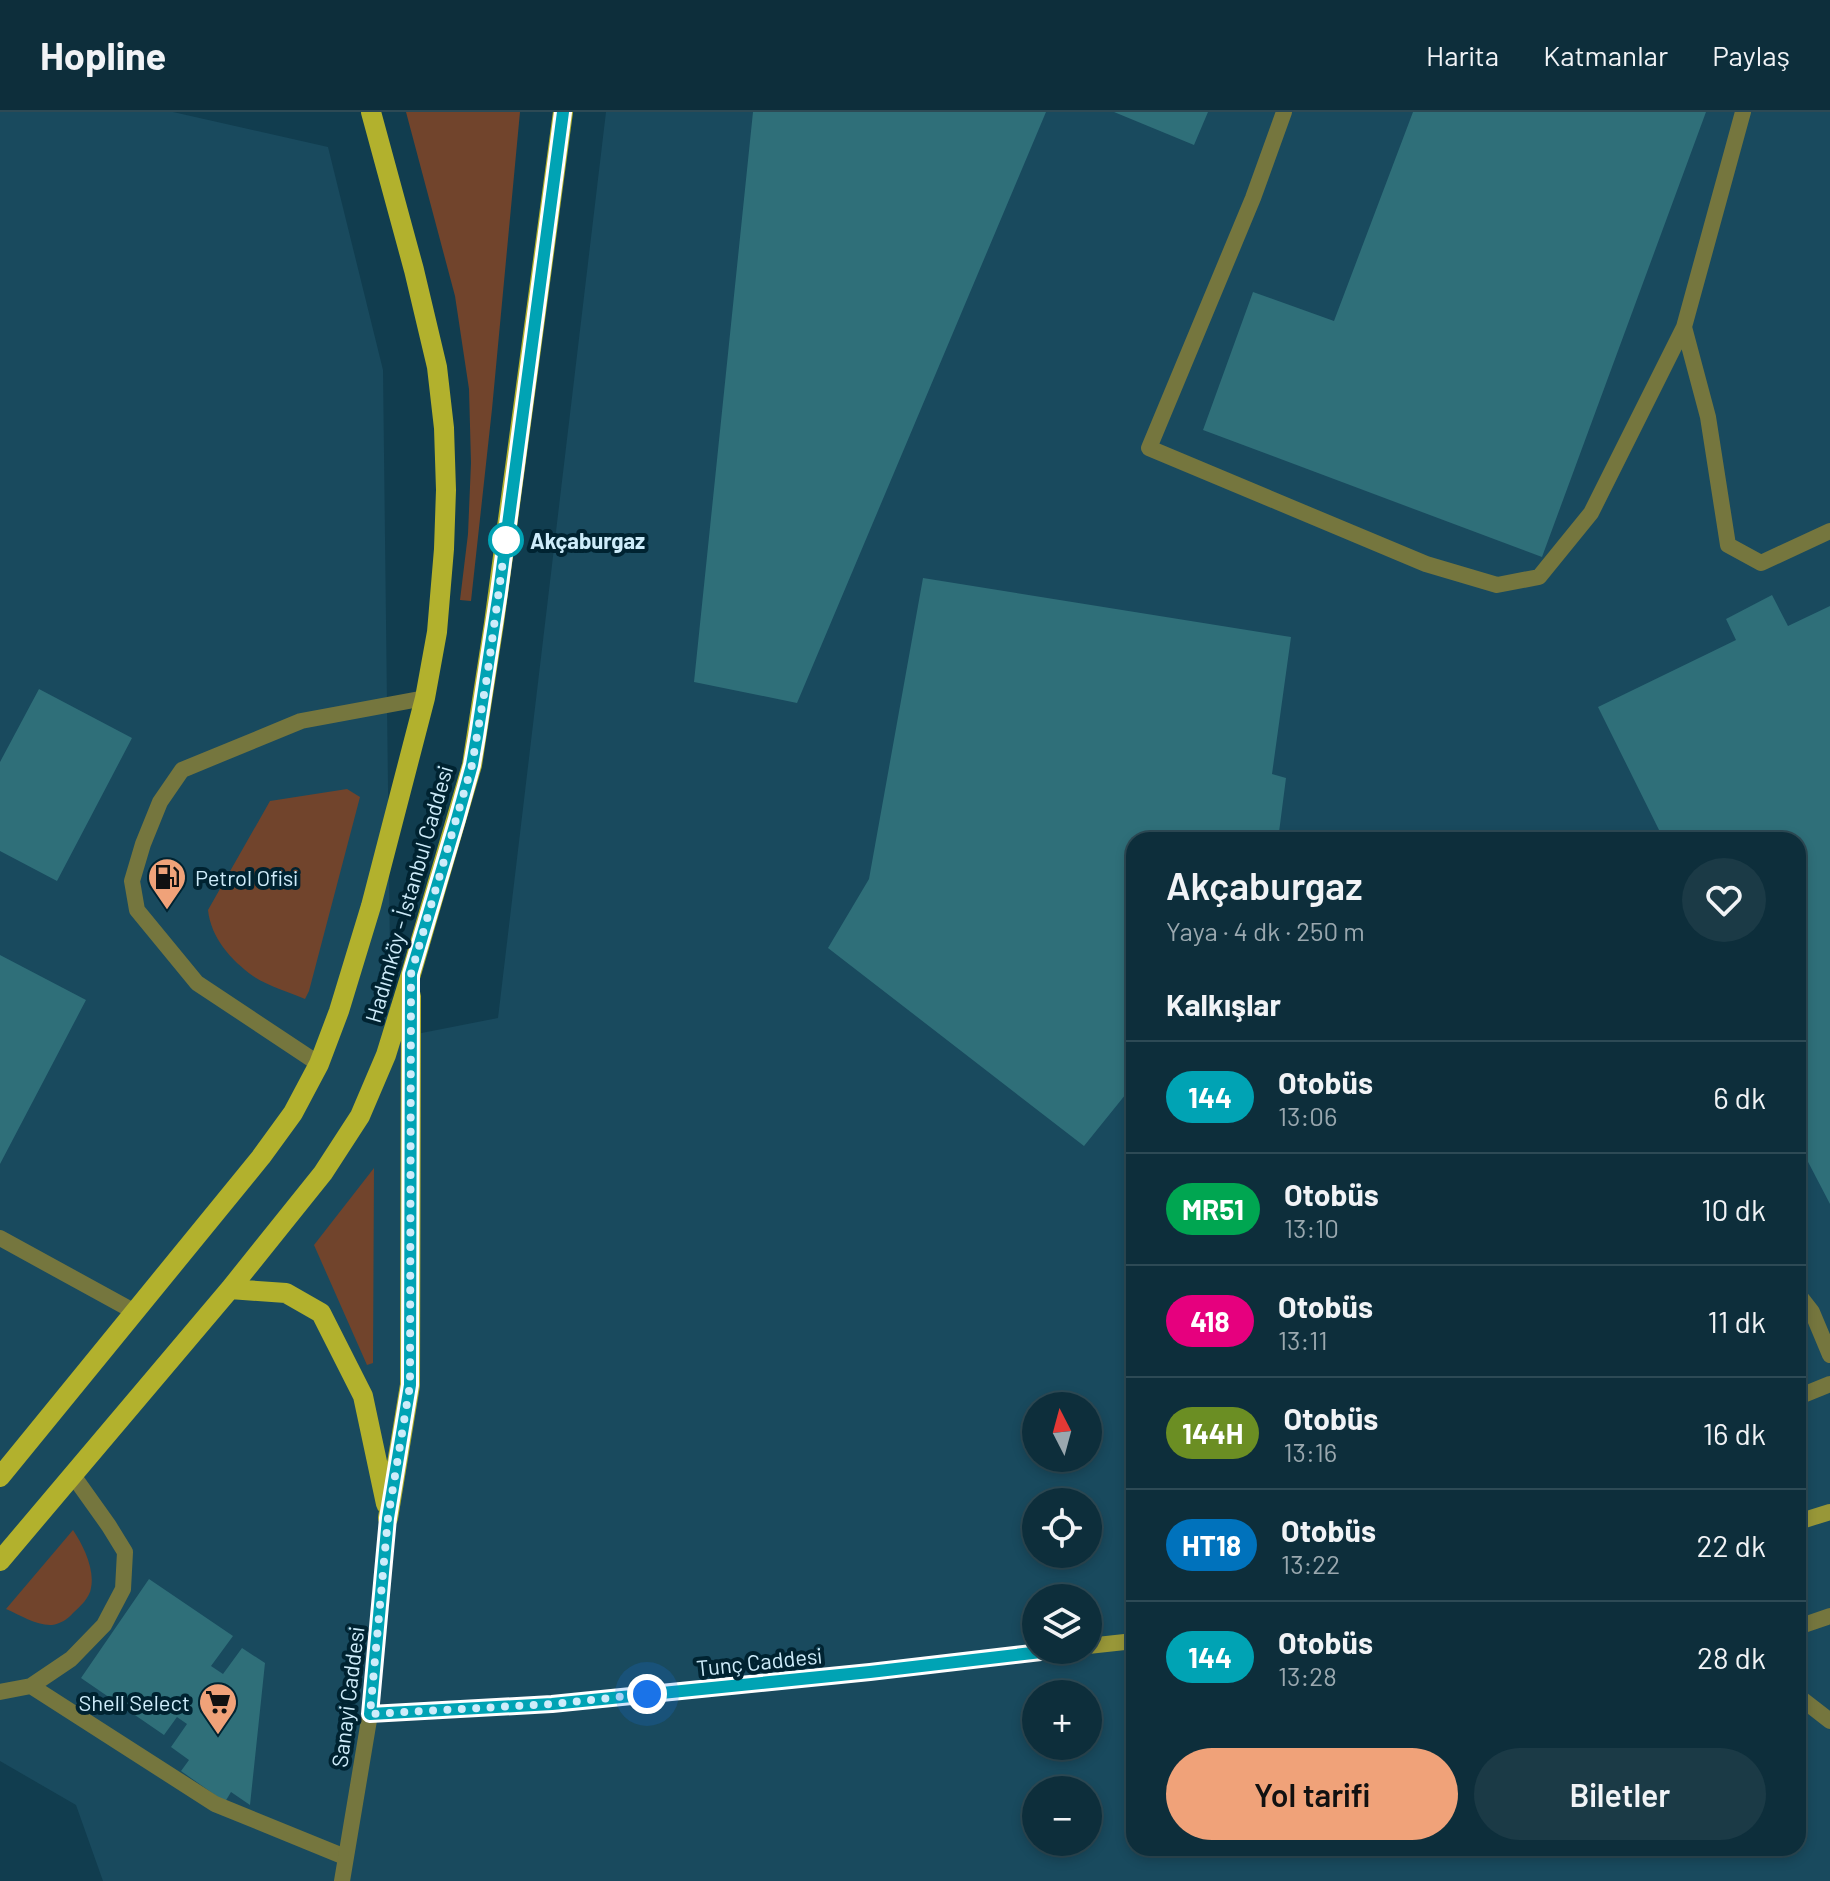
<!DOCTYPE html>
<html lang="tr">
<head>
<meta charset="utf-8">
<style>
	body { margin:0; font-family:Barlow,sans-serif; background:#1b3a46; color:#f1f3f6; height:100vh; display:flex; flex-direction:column; font-size:30px; white-space:nowrap }
	* { box-sizing:border-box; margin:0 }
	p { font-size:26px; color:#9aa8af }
	.icon { flex:none; width:44px; height:44px; fill:none; stroke:currentColor; stroke-width:2; stroke-linecap:round; stroke-linejoin:round }
	.map { position:relative; flex:1; overflow:hidden }
	.panel { position:absolute; left:1126px; top:720px; width:680px; height:1024px; display:flex; flex-direction:column; background:#0d2e3b; border-radius:24px; box-shadow:0 4px 12px #0003,0 0 0 2px #2d4a55 }
	.panel>* { flex:none }
	.badge { padding:0 16px; border-radius:26px; font-size:28px; line-height:52px }
	.needle { width:52px; rotate:354deg }
	.fabs { position:absolute; left:1022px; top:1280px; display:grid; gap:16px }
	.fabs a { display:grid; place-items:center; width:80px; height:80px; border-radius:50%; background:#0d2e3b; box-shadow:0 4px 12px #0003,0 0 0 2px #2d4a55; font-size:40px }
	.you { position:absolute; width:40px; height:40px; margin:-20px; border:6px solid #fff; border-radius:50%; background:#1a73e8; box-shadow:0 0 0 12px #1a73e833 }
	.map>.badge { position:absolute; translate:-50% -50%; box-shadow:0 0 0 4px #fff }
	h2 { padding:0 40px; font-size:30px; line-height:72px }
	.round { display:grid; place-items:center; flex:none; width:84px; height:84px; border-radius:42px; background:#1b3a46 }
	.head { display:flex; align-items:center; justify-content:space-between; height:136px; padding:0 40px }
	h1 { font-size:38px; font-weight:600; line-height:60px }
	.button { display:flex; gap:16px; margin-top:auto; padding:16px 40px }
	.button a { flex:1; height:92px; border-radius:48px; background:#f0a279; color:#111; font-size:32px; font-weight:600; line-height:92px; text-align:center }
	.button a+a { background:#1b3a46; color:#f1f3f6 }
	ul { padding:0; list-style:none }
	li { display:flex; align-items:center; gap:24px; height:112px; padding:0 40px; border-top:2px solid #2d4a55 }
	li div { flex:1 }
	li b { display:block; font-size:30px }
	li em { font-style:normal }
	li .badge { min-width:88px; font-weight:700; text-align:center }
	header { display:flex; align-items:center; gap:48px; box-sizing:border-box; height:112px; padding:0 40px; background:#0d2e3b; border-bottom:2px solid #2d4a55 }
	header strong { font-size:38px }
	nav { display:flex; gap:44px; margin-inline-start:auto; font-size:28px }
	.map>svg:first-child { display:block }
	.built { fill:#194a5e; fill-rule:evenodd }
	.green { fill:#71442c }
	.building { fill:#2f6f79 }
	.lines { fill:none; stroke-linecap:round; stroke-linejoin:round }
	.lane { stroke:#75763e; stroke-width:16 }
	.street { stroke:#75763e; stroke-width:16 }
	.secondary { stroke:#989738; stroke-width:16 }
	.primary { stroke:#b2b12d; stroke-width:20 }
	.line-casing { stroke:#fff; stroke-width:18 }
	.line { stroke:#00a3b4; stroke-width:12 }
	.walk { stroke:#ceecfa; stroke-width:8; stroke-dasharray:0 14.4 }
	.stop-dot { fill:#fff; stroke:#00a3b4; stroke-width:4 }
	.labels { text-anchor:middle; dominant-baseline:central; stroke-width:8; stroke-linejoin:round; paint-order:stroke }
	.stop-label { font-size:22px; font-weight:bold; fill:#ceecfa; stroke:#002331; text-anchor:start }
	.poi-label { font-size:22px; fill:#ceecfa; stroke:#002331; text-anchor:start }
	.street-label { font-size:22px; fill:#ceecfa; stroke:#002331 }
</style>
</head>
<body>
<header>
<strong>Hopline</strong>
<nav><a>Harita</a><a>Katmanlar</a><a>Paylaş</a></nav>
</header>
<div class="map">
<svg width="1830" height="1769" viewBox="0 0 1830 1769">
	<rect width="100%" height="100%" fill="#113d4f"/>
	<path class="built" d="M 0,0 L 173,0 L 328,35 L 383,258 L 391,927 L 498,906 L 606,0 L 1830,0 L 1830,1769 L 103,1769 L 76,1693 L 0,1649 ZM 1134,728 L 1798,728 L 1798,1736 L 1134,1736 ZM 1036,1294 L 1088,1294 L 1088,1346 L 1036,1346 ZM 1036,1390 L 1088,1390 L 1088,1442 L 1036,1442 ZM 1036,1486 L 1088,1486 L 1088,1538 L 1036,1538 ZM 1036,1582 L 1088,1582 L 1088,1634 L 1036,1634 ZM 1036,1678 L 1088,1678 L 1088,1730 L 1036,1730 Z"/>
	<path class="green" d="M 406,0 L 520,0 L 492,297 L 471,489 L 460,488 L 468,422 L 471,351 L 469,277 L 455,184 Z
		M 347,677 L 360,685 L 309,879 L 305,887 C 289,880 268,874 253,864 C 231,848 211,826 208,798 L 270,689 Z
		M 374,1056 L 373,1251 L 367,1253 L 314,1133 Z
		M 73,1418 C 83,1433 95,1457 91,1476 C 90,1485 80,1495 73,1501 C 68,1507 60,1512 52,1513 C 37,1514 20,1503 6,1497 Z"/>
	<path class="building" d="M 753,0 L 1046,0 L 797,591 L 694,570 Z
		M 1114,0 L 1208,0 L 1194,33 Z
		M 1413,0 L 1706,0 L 1542,445 L 1203,318 L 1253,180 L 1334,209 Z
		M 923,466 L 1291,525 L 1272,662 L 1286,666 L 1278,728 L 1134,728 L 1134,972 L 1084,1034 L 828,836 L 869,767 Z
		M 1772,483 L 1788,514 L 1830,494 L 1830,1092 L 1806,1046 L 1798,1050 L 1798,728 L 1664,728 L 1598,595 L 1736,528 L 1726,507 Z
		M 39,577 L 132,626 L 57,769 L 0,739 L 0,650 Z
		M 0,843 L 86,888 L 0,1052 Z
		M 149,1467 L 233,1524 L 211,1554 L 223,1562 L 242,1536 L 265,1551 L 250,1693 L 231,1680 L 225,1690 L 181,1659 L 189,1648 L 171,1635 L 187,1612 L 177,1605 L 164,1623 L 81,1566 Z"/>
	<g class="lines">
		<path class="lane" d="M 1284,0 L 1253,86 L 1149,336 L 1426,452 L 1497,473 L 1539,465 L 1591,401 L 1684,215 L 1743,0
			M 1684,215 L 1708,305 L 1728,433 L 1761,451 L 1830,419
			M 319,952 L 197,871 L 137,798 L 132,769 L 143,732 L 160,690 L 182,658 L 301,609 L 425,586
			M 0,1126 L 135,1200
			M 1798,1182 L 1812,1200 L 1830,1243
			M 1798,1285 L 1830,1272
			M 1798,1515 L 1830,1504
			M 31,1574 L 215,1692 L 345,1745
			M 0,1580 L 31,1574 L 71,1547 L 104,1513 L 123,1477 L 125,1440 L 109,1414 L 72,1362
			M 1798,1584 L 1830,1609"/>
		<path class="street" d="M 342,1769 L 370,1602"/>
		<path class="secondary" d="M 388,1406 L 370,1602 L 552,1592 L 870,1560 L 1057,1538
			M 1798,1410 L 1830,1400
			M 1088,1534 L 1134,1529"/>
		<path class="primary" d="M 230,1177 L 286,1181 L 321,1201 L 363,1284 L 386,1392
			M 0,1365 L 261,1045 L 293,1001 L 319,952 L 339,899 L 371,794 L 425,586 L 437,520 L 444,437 L 446,378 L 444,316 L 437,255 L 414,158 L 371,0
			M 388,1406 L 410,1273 L 411,884
			M 0,1449 L 230,1177 L 323,1061 L 360,1004 L 386,943 L 411,862 L 472,653 L 494,511 L 563,0"/>
	</g>
	<g class="lines">
		<defs>
			<path id="line" d="M 563,0 L 499,480 L 477,624 L 472,653 L 457,707 L 411,862 L 410,1273 L 388,1406 L 370,1602 L 552,1592 L 870,1560 L 1058,1538"/>
		</defs>
		<use href="#line" class="line-casing"/>
		<use href="#line" class="line"/>
		<path class="walk" d="M 506,428 L 507,420 L 487,565 L 472,653 L 411,862 L 410,1273 L 388,1406 L 370,1602 L 552,1592 L 647,1582"/>
	</g>
	<defs>
		<symbol id="fuel-pin" viewBox="-11 -11 22 30"><path d="M0 17L-7.5 6A9.5 9.5 0 1 1 7.5 6Z" fill="#f0a279" stroke="#002331"/><path d="M-5.5-6h7V0h2V4h1.3V-2.5L3-4.5l.8-.8L6-3V5H2.5V1h-1V6h-7ZM-4.2-4.7v3.2H.2V-4.7Z" fill="#111"/></symbol>
		<symbol id="supermarket-pin" viewBox="-11 -11 22 30"><path d="M0 17L-7.5 6A9.5 9.5 0 1 1 7.5 6Z" fill="#f0a279" stroke="#002331"/><path d="M-6-5.5h2.5l.6 2H6L4.5 2H-2.5L-4.4-4H-6ZM-1.5 3.2a1.3 1.3 0 1 0 .1 0ZM3 3.2a1.3 1.3 0 1 0 .1 0Z" fill="#111"/></symbol>
	</defs>
	<g fill-rule="evenodd">
		<use href="#fuel-pin" x="145" y="743" width="44" height="60"/>
		<use href="#supermarket-pin" x="196" y="1568" width="44" height="60"/>
	</g>
	<circle class="stop-dot" cx="506" cy="428" r="16"/>
	<g class="labels">
		<g class="stop-label">
			<text x="530" y="428">Akçaburgaz</text>
		</g>
		<g class="poi-label">
			<text x="195" y="765">Petrol Ofisi</text>
			<text x="190" y="1590" text-anchor="end">Shell Select</text>
		</g>
		<g class="street-label">
			<text transform="translate(408 782) rotate(-74)">Hadımköy - İstanbul Caddesi</text>
			<text transform="translate(759 1549) rotate(-6)">Tunç Caddesi</text>
			<text transform="translate(347 1585) rotate(-83)">Sanayi Caddesi</text>
		</g>
	</g>
</svg>
<div class="fabs">
<a><svg class="needle" viewBox="-14 -14 28 28"><path d="M0-13l5 13h-10z" fill="#e53935"/><path d="M0 13l5-13h-10z" fill="#9aa8af"/></svg></a>
<a><svg class="icon" aria-label="locate" viewBox="0 0 24 24"><circle cx="12" cy="12" r="6"/><path d="M12 2v4M12 18v4M2 12h4M18 12h4"/></svg></a>
<a><svg class="icon" aria-label="layers" viewBox="0 0 24 24"><path d="M12 4l9 5-9 5-9-5zM3 14l9 5 9-5"/></svg></a>
<a>+</a>
<a>−</a>
</div>
<div class="you" style="left:647px;top:1582px"></div>
<section class="panel">
<div class="head"><div><h1>Akçaburgaz</h1><p>Yaya · 4 dk · 250 m</p></div><a class="round"><svg class="icon" aria-label="heart" viewBox="0 0 24 24"><path d="M12 20l-8-8c-3-5 5-10 8-4 3-6 11-1 8 4z"/></svg></a></div>
<h2>Kalkışlar</h2>
<ul>
<li><span class="badge" style="background:#00a3b4;color:#fff">144</span><div><b>Otobüs</b><p>13:06</p></div><em>6 dk</em></li>
<li><span class="badge" style="background:#00a651;color:#fff">MR51</span><div><b>Otobüs</b><p>13:10</p></div><em>10 dk</em></li>
<li><span class="badge" style="background:#e6007e;color:#fff">418</span><div><b>Otobüs</b><p>13:11</p></div><em>11 dk</em></li>
<li><span class="badge" style="background:#6b8e23;color:#fff">144H</span><div><b>Otobüs</b><p>13:16</p></div><em>16 dk</em></li>
<li><span class="badge" style="background:#0072bc;color:#fff">HT18</span><div><b>Otobüs</b><p>13:22</p></div><em>22 dk</em></li>
<li><span class="badge" style="background:#00a3b4;color:#fff">144</span><div><b>Otobüs</b><p>13:28</p></div><em>28 dk</em></li>
</ul>
<div class="button"><a>Yol tarifi</a><a>Biletler</a></div>
</section>
</div>
</body>
</html>
